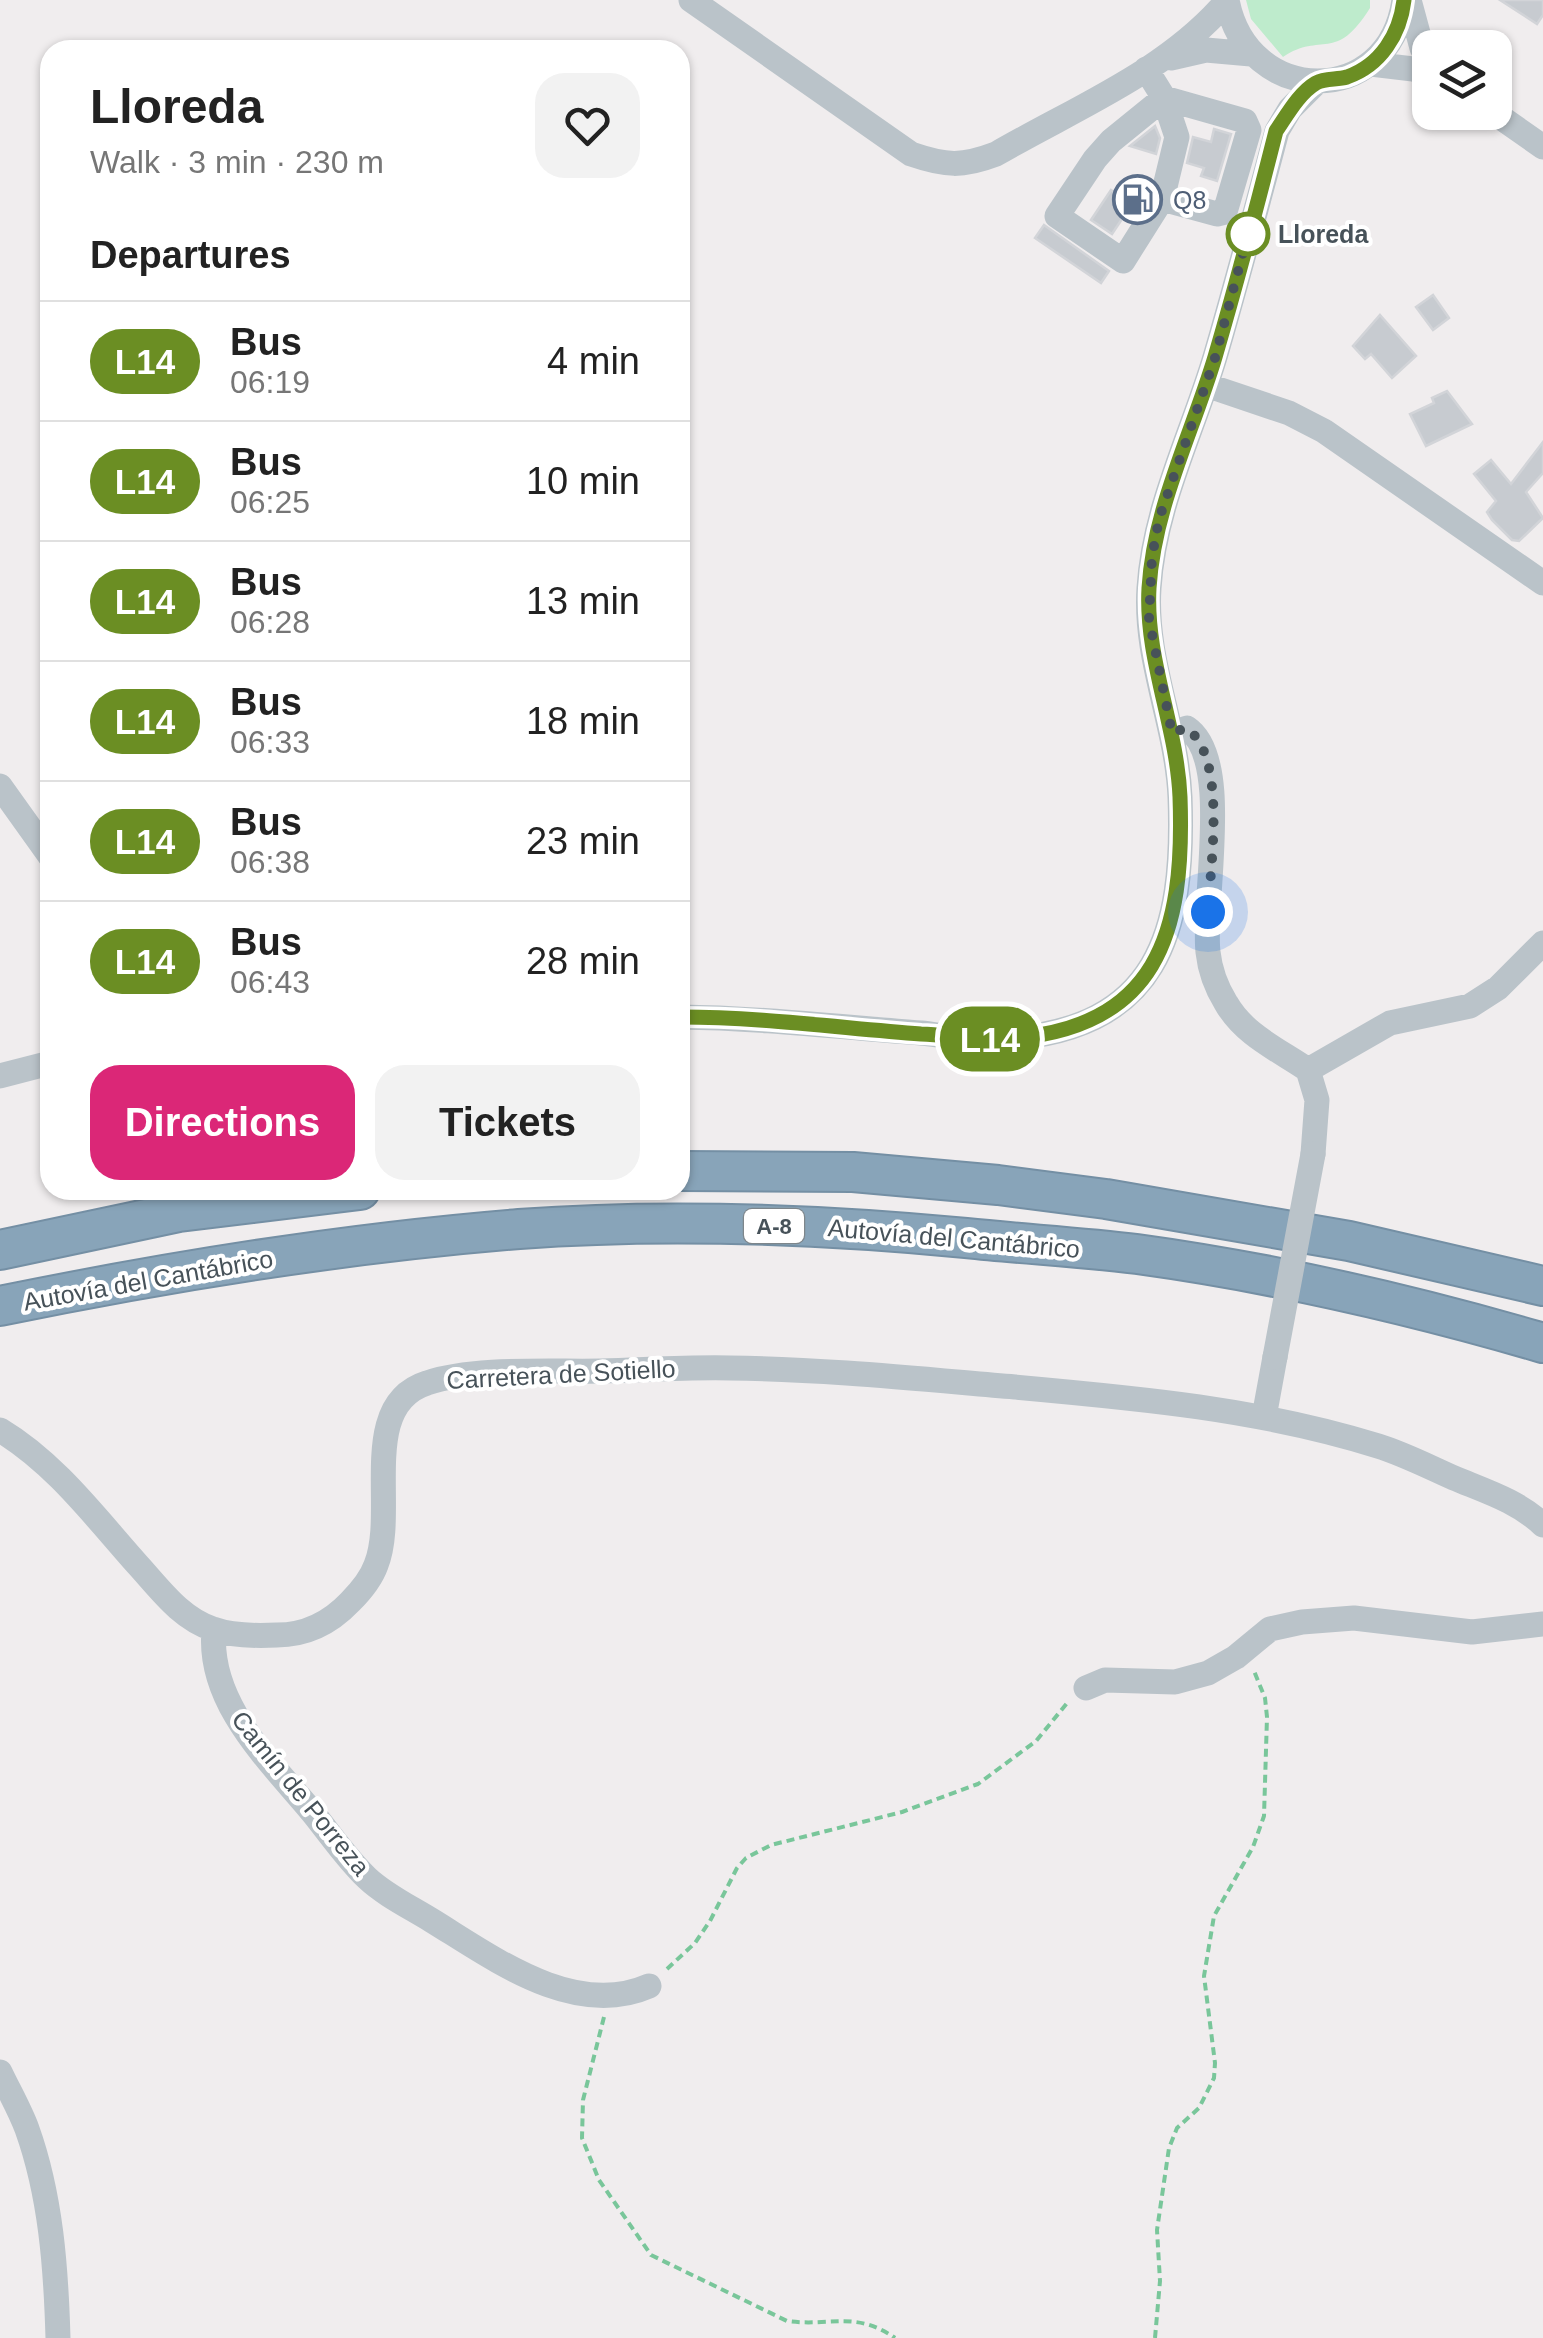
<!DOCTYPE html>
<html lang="en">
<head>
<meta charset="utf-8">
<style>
	body { margin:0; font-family:Arial,sans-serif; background:#f2f2f2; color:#222; height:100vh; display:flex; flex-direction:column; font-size:38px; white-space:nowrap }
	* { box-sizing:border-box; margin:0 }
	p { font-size:32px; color:#767676 }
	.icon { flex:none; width:55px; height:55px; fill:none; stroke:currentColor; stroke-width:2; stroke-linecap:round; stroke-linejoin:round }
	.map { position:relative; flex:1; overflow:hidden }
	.panel { position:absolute; left:40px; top:40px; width:650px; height:1160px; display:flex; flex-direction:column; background:#fff; border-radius:30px; box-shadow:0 2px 8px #0004 }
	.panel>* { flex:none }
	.badge { padding:0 20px; border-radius:32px; font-size:35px; line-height:65px }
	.tools { position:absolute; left:1412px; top:30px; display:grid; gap:20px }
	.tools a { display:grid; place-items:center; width:100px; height:100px; border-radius:20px; background:#fff; box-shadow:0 2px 8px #0004; font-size:50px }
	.you { position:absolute; width:50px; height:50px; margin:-25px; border:8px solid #fff; border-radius:50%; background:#1a73e8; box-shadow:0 0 0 15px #1a73e833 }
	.map>.badge { position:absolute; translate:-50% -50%; box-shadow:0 0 0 5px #fff }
	h2 { padding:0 50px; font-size:38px; line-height:90px }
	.round { display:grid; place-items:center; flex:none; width:105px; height:105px; border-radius:30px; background:#f2f2f2 }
	.overview { display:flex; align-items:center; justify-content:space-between; height:170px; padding:0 50px }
	h1 { font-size:48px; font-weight:600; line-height:75px }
	.cta { display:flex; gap:20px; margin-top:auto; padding:20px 50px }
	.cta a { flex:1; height:115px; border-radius:30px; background:#db2777; color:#fff; font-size:40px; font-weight:600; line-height:115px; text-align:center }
	.cta a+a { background:#f2f2f2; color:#222 }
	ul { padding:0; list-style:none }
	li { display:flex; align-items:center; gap:30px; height:120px; padding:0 50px; border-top:2px solid #e0e0e0 }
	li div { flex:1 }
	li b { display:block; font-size:38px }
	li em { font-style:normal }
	li .badge { min-width:110px; font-weight:700; text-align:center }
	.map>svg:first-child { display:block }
	.green { fill:#beebcc }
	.building { fill:#c7cbd0; stroke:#d2d4d8; stroke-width:2.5 }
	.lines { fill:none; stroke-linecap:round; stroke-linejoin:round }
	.highway-casing { stroke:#748fa4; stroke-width:42 }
	.path { stroke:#79c69a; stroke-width:4; stroke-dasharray:8 5; stroke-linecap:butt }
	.minor { stroke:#bac3c9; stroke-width:25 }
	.highway { stroke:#88a4b9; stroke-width:38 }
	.minor-bridge { stroke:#bac3c9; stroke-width:25 }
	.line-casing { stroke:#fff; stroke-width:22 }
	.line { stroke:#6b8e23; stroke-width:15 }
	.walk { stroke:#475259; stroke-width:10; stroke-dasharray:0 18 }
	.stop-dot { fill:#fff; stroke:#6b8e23; stroke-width:5 }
	.labels { text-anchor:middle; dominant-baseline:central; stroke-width:8; stroke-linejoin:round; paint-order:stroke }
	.shield { fill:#fff; stroke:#7e868b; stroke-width:2.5 }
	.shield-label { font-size:22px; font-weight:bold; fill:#475259 }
	.service-label { font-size:25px; fill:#4e5e75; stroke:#fff; text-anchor:start }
	.stop-label { font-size:25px; font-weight:bold; fill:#475259; stroke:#fff; text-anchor:start }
	.street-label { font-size:25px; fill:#475259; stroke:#fff }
</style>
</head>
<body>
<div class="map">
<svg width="1543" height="2338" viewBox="0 0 1543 2338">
	<rect width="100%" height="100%" fill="#f0edee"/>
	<path class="green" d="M 1246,0 L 1370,0 L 1370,8 C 1335,64 1322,31 1283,57 L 1251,19 Z"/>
	<path class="building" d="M 1500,0 L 1543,0 L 1543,15 L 1537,24 Z
		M 1155,126 L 1160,138 L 1156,154 L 1130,146 Z
		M 1214,129 L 1231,134 L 1217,181 L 1201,176 L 1204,168 L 1187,163 L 1193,137 L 1211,142 Z
		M 1111,190 L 1132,204 L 1112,234 L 1091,220 Z
		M 1044,225 L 1109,271 L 1101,283 L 1035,238 Z
		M 1433,295 L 1449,318 L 1433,330 L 1416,307 Z
		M 1380,315 L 1416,356 L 1392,378 L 1371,354 L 1365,359 L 1353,346 Z
		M 1447,391 L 1472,424 L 1426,446 L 1410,414 L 1434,403 L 1432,398 Z
		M 1543,442 L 1543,473 L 1526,492 L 1543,518 L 1519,541 L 1512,540 L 1492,520 L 1487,512 L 1496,501 L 1474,474 L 1491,460 L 1511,484 Z"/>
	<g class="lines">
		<defs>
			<path id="highway" d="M 680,1171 L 853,1172 L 998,1185 L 1106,1199 L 1349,1241 L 1543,1286
				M 0,1250 L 179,1212 L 360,1190
				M 0,1306 C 171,1271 345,1243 519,1229 C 667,1218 818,1224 966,1238 C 1023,1244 1081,1247 1137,1254 C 1275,1273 1410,1304 1543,1343"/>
		</defs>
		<use href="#highway" class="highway-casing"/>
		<path class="path" d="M 667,1969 L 695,1943 L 710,1921 L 737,1868 L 746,1858 L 771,1845 L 902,1812 L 978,1784 L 1036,1741 L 1068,1702
			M 604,2017 L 583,2100 L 582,2138 L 599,2180 L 651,2255 L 787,2321 C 830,2327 855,2310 895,2338
			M 1155,2338 L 1160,2281 L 1157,2230 L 1169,2148 L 1177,2128 L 1199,2108 L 1214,2078 L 1215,2063 L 1204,1976 L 1214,1916 L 1253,1847 L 1264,1816 L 1267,1717 L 1265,1698 L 1254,1671"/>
		<path class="minor" d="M 691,0 L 911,154 C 946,166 962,167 996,154 C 1075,108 1166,72 1226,2
			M 1227,0 C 1247,107 1389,109 1404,0
			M 1409,0 L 1422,48 L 1430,60
			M 1171,58 L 1206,50 L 1251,54
			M 1371,64 L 1413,69 L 1430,74
			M 1146,69 L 1164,98 L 1177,137 L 1162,199 L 1123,261 L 1057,216 L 1095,159 L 1111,141 L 1164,98
			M 1493,112 L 1543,147
			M 1162,199 L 1217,214 L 1225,212 L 1249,130 L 1245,121 L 1164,98
			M 1206,385 L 1289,413 L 1324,431 L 1543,583
			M 1172,733 L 1187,728 C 1233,759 1202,901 1208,952 C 1210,971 1216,987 1226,1003 C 1244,1035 1279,1050 1308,1070 L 1317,1100 L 1313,1154
			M 0,786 L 50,856
			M 680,1017 C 760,1018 841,1027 921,1033 C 948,1036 977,1041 1004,1039 C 1158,1030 1185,933 1180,797 C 1177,726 1144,659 1149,588 C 1154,507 1192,434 1215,357 C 1237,282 1257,206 1277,131 L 1290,109 L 1317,82
			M 1308,1070 L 1390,1023 L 1470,1006 L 1498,988 L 1543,943
			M 0,1076 L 50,1063
			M 1264,1417 L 1275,1357
			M 0,1430 C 55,1463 95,1517 137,1564 C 160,1589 180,1618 213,1629 C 232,1636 257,1636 277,1635 C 307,1635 330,1623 350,1602 C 360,1592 371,1579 376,1565 C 398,1511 357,1405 427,1383 C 474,1367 550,1372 601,1371 C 644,1370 687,1367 730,1368 C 825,1369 920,1379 1015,1387 C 1137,1398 1260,1409 1378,1446 C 1404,1454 1429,1467 1454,1478 C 1485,1491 1518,1501 1543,1525
			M 214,1630 C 207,1703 270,1761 313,1813 C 330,1834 347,1859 367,1878 C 385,1895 410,1907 431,1920 C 493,1958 574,2019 649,1986
			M 1086,1688 L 1105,1680 L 1175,1682 L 1208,1673 L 1236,1657 L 1270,1629 L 1302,1622 L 1354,1618 L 1472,1632 L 1543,1624
			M 0,2072 C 9,2091 20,2110 27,2129 C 51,2196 56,2268 58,2338"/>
		<use href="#highway" class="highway"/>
		<path class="minor-bridge" d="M 1275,1357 L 1313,1154"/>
	</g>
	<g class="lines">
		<defs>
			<path id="line" d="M 680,1017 C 760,1017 841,1028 921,1034 C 948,1035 977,1041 1004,1039 C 1158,1030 1185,933 1180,797 C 1177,726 1145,659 1149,588 C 1154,507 1192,434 1215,357 C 1237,282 1257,206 1276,131 C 1287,115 1299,93 1316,83 C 1325,78 1337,80 1347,77 C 1381,65 1400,34 1404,0"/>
		</defs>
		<use href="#line" class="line-casing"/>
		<use href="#line" class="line"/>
		<path class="walk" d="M 1208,912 C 1210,868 1228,755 1186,728 L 1172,733 L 1149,619 L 1152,557 L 1159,519 L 1215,358 L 1248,234"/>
	</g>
	<defs>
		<symbol id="fuel-ring" viewBox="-11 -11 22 22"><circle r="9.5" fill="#fff" stroke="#5c6f8a" stroke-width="1.5"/><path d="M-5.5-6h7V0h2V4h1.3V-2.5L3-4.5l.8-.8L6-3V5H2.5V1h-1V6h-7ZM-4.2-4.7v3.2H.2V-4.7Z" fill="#5c6f8a"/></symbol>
	</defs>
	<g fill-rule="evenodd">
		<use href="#fuel-ring" x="1110" y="172" width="55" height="55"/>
	</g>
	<circle class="stop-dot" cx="1248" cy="234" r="20"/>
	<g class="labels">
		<rect class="shield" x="744" y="1209" width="60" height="34" rx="8"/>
		<g class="shield-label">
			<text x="774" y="1226">A-8</text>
		</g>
		<g class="service-label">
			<text x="1173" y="200">Q8</text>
		</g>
		<g class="stop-label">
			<text x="1278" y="234">Lloreda</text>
		</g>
		<g class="street-label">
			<text transform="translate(954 1238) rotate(5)">Autovía del Cantábrico</text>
			<text transform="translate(148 1280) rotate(-10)">Autovía del Cantábrico</text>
			<text transform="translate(561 1374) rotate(-3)">Carretera de Sotiello</text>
			<text transform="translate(301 1793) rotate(51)">Camín de Porreza</text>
		</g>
	</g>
</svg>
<div class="tools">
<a><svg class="icon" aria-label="layers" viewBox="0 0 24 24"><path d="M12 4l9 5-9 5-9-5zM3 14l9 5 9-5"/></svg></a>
</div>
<div class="you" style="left:1208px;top:912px"></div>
<b class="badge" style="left:990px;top:1039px;background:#6b8e23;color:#fff">L14</b>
<section class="panel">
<div class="overview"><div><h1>Lloreda</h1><p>Walk · 3 min · 230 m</p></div><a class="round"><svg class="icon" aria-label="heart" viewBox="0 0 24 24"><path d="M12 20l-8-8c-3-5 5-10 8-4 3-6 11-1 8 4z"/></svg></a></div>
<h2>Departures</h2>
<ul>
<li><span class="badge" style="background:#6b8e23;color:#fff">L14</span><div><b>Bus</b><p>06:19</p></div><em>4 min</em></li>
<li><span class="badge" style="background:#6b8e23;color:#fff">L14</span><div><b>Bus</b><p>06:25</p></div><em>10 min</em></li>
<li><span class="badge" style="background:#6b8e23;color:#fff">L14</span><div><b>Bus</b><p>06:28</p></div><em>13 min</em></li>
<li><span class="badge" style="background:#6b8e23;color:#fff">L14</span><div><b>Bus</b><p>06:33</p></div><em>18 min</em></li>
<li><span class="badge" style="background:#6b8e23;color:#fff">L14</span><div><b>Bus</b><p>06:38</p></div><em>23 min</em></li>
<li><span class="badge" style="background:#6b8e23;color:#fff">L14</span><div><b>Bus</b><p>06:43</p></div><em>28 min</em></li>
</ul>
<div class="cta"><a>Directions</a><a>Tickets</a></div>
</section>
</div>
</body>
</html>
